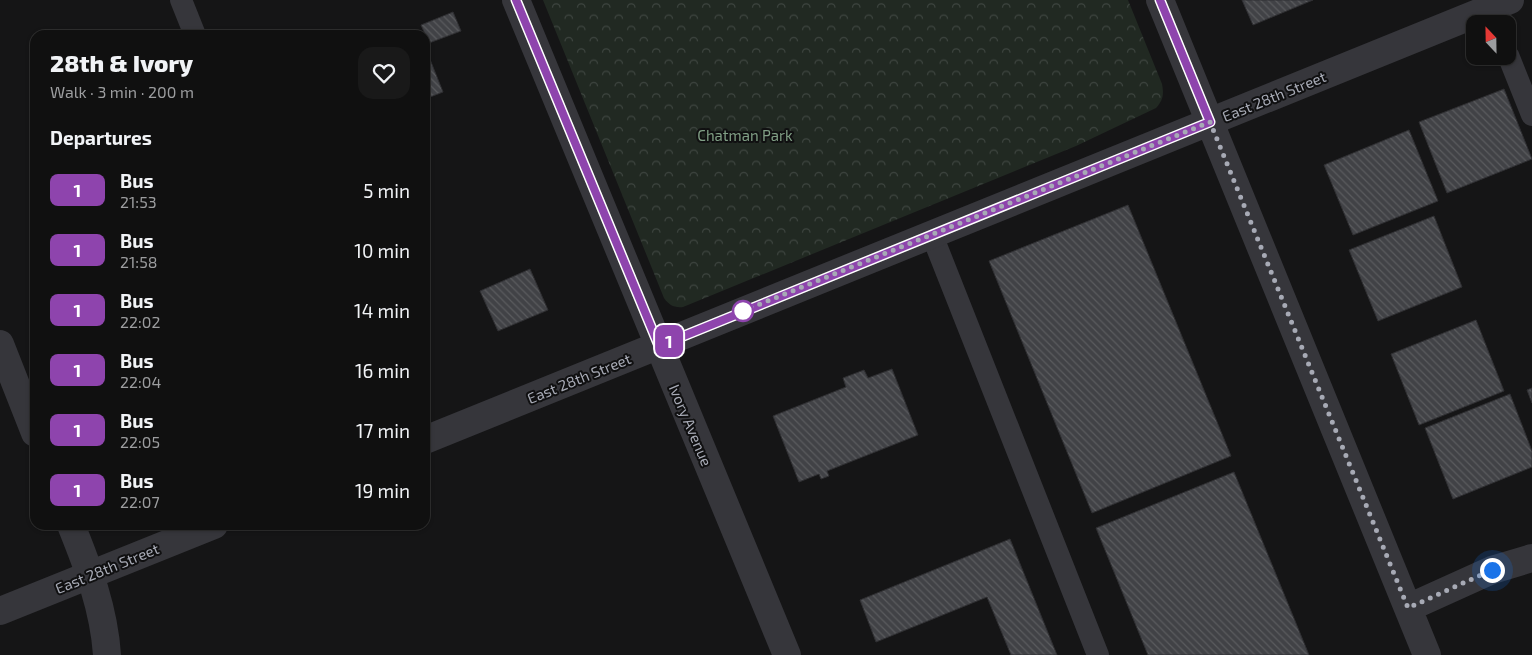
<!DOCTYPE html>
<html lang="en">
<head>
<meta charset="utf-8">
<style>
	body { margin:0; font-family:"Exo 2",sans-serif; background:#191919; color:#f1f3f6; height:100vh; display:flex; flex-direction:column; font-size:19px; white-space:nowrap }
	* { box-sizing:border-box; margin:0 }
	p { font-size:16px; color:#9c9d9f }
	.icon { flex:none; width:28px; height:28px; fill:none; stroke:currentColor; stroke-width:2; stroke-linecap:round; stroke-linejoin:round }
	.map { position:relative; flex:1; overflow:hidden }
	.drawer { position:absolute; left:30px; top:30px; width:400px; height:500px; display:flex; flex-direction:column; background:#101010; border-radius:15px; box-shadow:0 1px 4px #0004,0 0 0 1px #303030 }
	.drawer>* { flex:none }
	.badge { padding:0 10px; border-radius:8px; font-size:18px; line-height:32px }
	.needle { width:32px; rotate:338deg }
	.buttons { position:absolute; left:1466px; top:15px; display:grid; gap:10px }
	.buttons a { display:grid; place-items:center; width:50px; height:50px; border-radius:10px; background:#101010; box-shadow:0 1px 4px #0004,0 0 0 1px #303030; font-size:25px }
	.you { position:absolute; width:25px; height:25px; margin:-12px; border:4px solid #fff; border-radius:50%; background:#1a73e8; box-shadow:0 0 0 8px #1a73e833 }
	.map>.badge { position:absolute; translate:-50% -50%; box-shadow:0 0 0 2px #fff }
	h2 { padding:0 20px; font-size:19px; line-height:45px }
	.round { display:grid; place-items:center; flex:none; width:52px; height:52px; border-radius:15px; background:#191919 }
	.overview { display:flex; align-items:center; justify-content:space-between; height:85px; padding:0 20px }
	h1 { font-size:24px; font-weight:800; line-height:38px }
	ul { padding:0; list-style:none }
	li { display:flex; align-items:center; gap:15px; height:60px; padding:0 20px }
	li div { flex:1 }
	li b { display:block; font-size:19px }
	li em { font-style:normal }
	li .badge { min-width:55px; font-weight:700; text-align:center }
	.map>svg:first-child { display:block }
	.park { fill:url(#park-crowns) }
	.building { fill:url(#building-back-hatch); stroke:#2f2f32 }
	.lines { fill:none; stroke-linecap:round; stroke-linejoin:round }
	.lane { stroke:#36363b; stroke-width:22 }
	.street { stroke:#36363b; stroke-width:28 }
	.line-casing { stroke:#fff; stroke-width:11 }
	.line { stroke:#8e44ad; stroke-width:8 }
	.walk { stroke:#a7aab5; stroke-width:5; stroke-dasharray:0 9 }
	.stop-dot { fill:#fff; stroke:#8e44ad; stroke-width:2.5 }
	.labels { text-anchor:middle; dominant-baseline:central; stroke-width:4; stroke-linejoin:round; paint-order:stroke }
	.street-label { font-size:15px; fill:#a7aab5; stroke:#101011 }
	.park-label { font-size:15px; fill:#809f85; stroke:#101011 }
</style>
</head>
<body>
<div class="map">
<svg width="1532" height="655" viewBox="0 0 1532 655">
	<defs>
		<pattern id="park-crowns" width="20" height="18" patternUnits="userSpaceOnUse" patternTransform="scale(1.25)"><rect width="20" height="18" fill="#212922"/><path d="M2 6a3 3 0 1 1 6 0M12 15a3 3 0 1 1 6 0" fill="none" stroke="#3e4540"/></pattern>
		<pattern id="building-back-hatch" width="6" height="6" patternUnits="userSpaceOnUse" patternTransform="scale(1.25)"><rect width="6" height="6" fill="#414246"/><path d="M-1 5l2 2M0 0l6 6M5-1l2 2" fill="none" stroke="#5a5b5e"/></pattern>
	</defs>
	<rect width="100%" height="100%" fill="#151516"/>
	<path class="park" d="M 543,0 L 1128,0 L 1162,84 C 1164,95 1163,100 1156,108 L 1076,146 L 683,307 C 674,308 669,305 664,298 Z"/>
	<path class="building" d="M 1242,0 L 1313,0 L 1253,25 Z
		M 453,12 L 461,31 L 429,43 L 421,25 Z
		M 425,47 L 443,92 L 425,99 Z
		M 1504,89 L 1532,159 L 1447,193 L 1419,122 Z
		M 1409,130 L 1438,201 L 1353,235 L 1324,165 Z
		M 1128,205 L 1231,456 L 1092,513 L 989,261 Z
		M 1434,216 L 1462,287 L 1378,321 L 1349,250 Z
		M 530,269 L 548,310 L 498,331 L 480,291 Z
		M 1476,320 L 1504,391 L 1419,425 L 1391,354 Z
		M 892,369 L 918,435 L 827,471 L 829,476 L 821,479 L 819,474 L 799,482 L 773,416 L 846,387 L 843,378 L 864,370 L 868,378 Z
		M 1532,388 L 1532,403 L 1527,390 Z
		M 1510,394 L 1532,451 L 1532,467 L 1453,499 L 1425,428 Z
		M 1234,472 L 1309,655 L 1148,655 L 1096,528 Z
		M 1010,539 L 1057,655 L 1011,655 L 987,597 L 876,642 L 860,600 Z"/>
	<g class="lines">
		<path class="lane" d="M 181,0 L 195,35
			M 1508,55 L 1532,115
			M 932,235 L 1098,655"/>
		<path class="street" d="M 516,0 L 787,655
			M 1160,0 L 1427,655
			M 0,344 L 35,433
			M 425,440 L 1510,0
			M 71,525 C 88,567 104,609 107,655
			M 1408,608 L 1492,570 L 1532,558
			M 0,611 L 214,525"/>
	</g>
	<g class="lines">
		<defs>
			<path id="line" d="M 516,0 L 659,346 L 1210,122 L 1160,0"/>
		</defs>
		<use href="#line" class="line-casing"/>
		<use href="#line" class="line"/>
		<path class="walk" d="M 743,311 L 1210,122 L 1408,608 L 1492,570"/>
	</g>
	<circle class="stop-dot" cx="743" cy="311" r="10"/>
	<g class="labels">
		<g class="street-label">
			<text transform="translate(1274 96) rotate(-22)">East 28th Street</text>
			<text transform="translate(579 378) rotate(-22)">East 28th Street</text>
			<text transform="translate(691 425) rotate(67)">Ivory Avenue</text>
			<text transform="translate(107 568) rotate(-22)">East 28th Street</text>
		</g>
		<g class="park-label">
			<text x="745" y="135">Chatman Park</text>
		</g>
	</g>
</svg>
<div class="buttons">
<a><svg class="needle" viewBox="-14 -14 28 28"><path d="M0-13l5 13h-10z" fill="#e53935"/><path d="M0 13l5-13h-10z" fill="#9c9d9f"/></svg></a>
</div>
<div class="you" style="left:1492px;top:570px"></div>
<b class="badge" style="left:669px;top:341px;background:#8e44ad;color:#fff">1</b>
<section class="drawer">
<div class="overview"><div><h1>28th &amp; Ivory</h1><p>Walk · 3 min · 200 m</p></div><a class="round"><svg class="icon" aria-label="heart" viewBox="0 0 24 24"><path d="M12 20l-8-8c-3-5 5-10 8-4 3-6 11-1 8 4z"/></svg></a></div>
<h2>Departures</h2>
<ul>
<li><span class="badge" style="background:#8e44ad;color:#fff">1</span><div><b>Bus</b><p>21:53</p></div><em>5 min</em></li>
<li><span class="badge" style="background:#8e44ad;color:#fff">1</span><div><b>Bus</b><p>21:58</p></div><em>10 min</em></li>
<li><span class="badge" style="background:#8e44ad;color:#fff">1</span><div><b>Bus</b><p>22:02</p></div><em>14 min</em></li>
<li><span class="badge" style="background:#8e44ad;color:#fff">1</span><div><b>Bus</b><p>22:04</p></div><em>16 min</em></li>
<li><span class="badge" style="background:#8e44ad;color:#fff">1</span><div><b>Bus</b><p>22:05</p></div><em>17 min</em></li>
<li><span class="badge" style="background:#8e44ad;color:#fff">1</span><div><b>Bus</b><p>22:07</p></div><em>19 min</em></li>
</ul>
</section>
</div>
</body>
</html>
